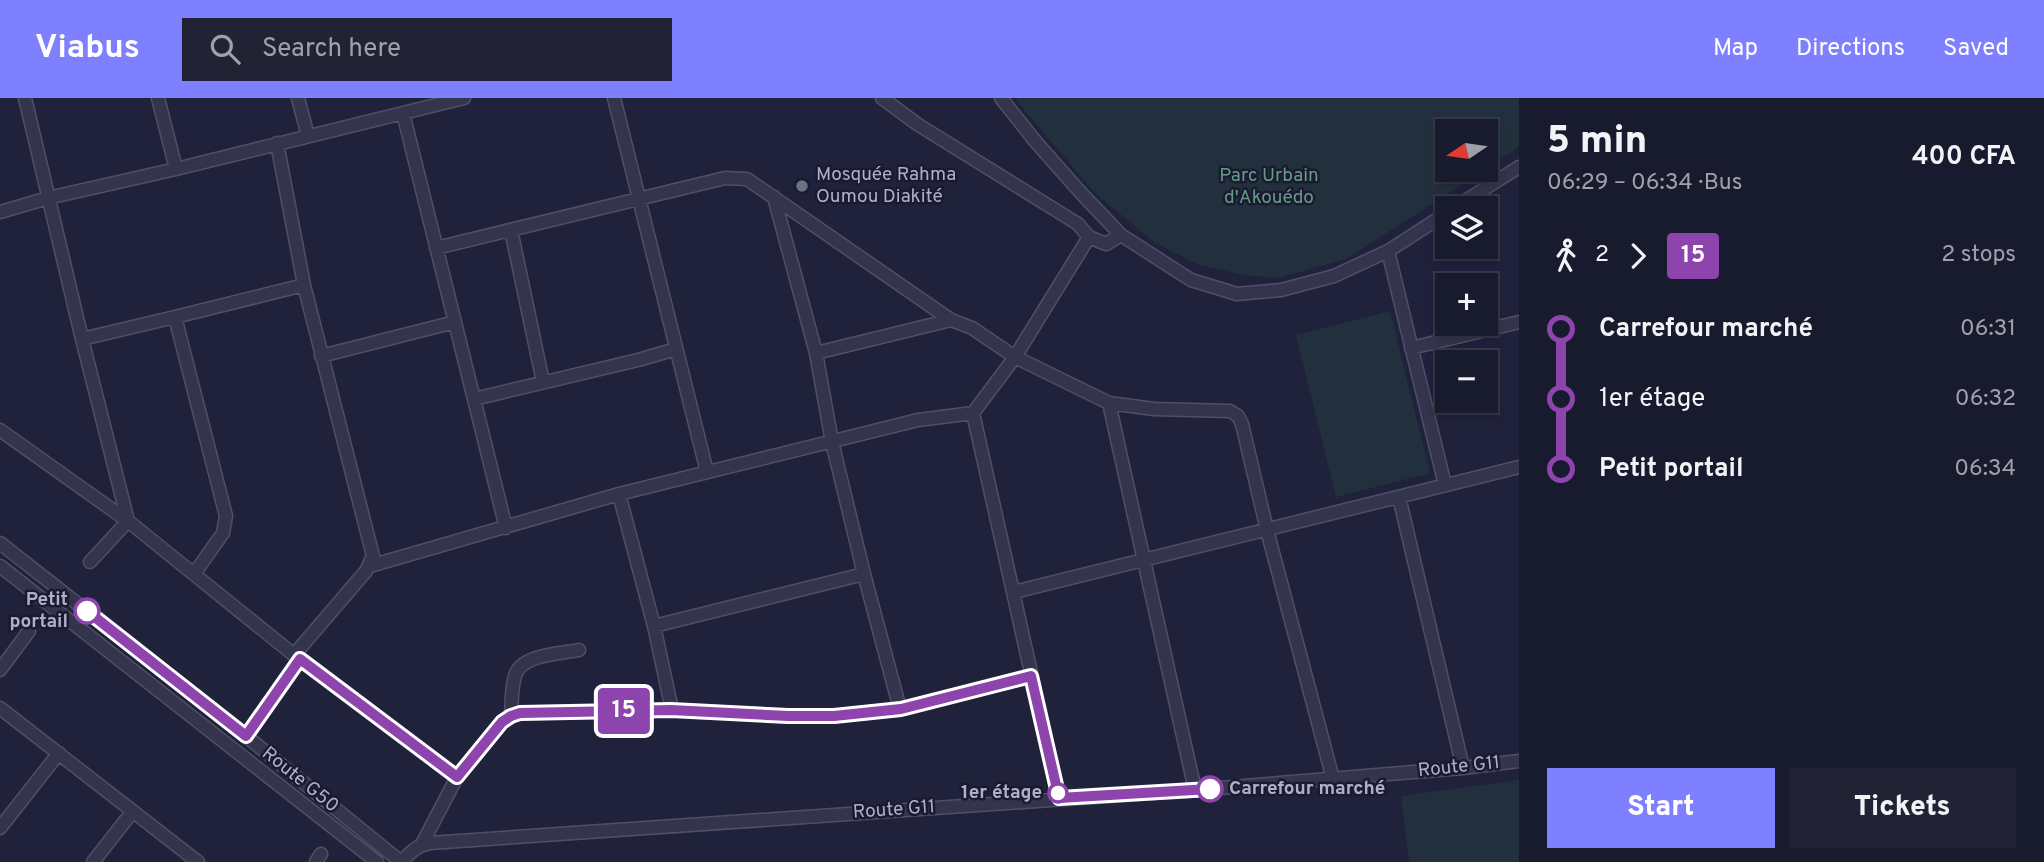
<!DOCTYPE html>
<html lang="en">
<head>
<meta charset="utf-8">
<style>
	body { margin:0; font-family:Overpass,sans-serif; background:#212335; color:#f1f3f6; height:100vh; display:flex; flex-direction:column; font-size:26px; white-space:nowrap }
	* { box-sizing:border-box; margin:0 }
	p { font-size:23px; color:#9fa1aa }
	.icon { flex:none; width:38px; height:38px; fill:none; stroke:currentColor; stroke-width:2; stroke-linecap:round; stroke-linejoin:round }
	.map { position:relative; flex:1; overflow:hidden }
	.side { display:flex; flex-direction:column; background:#181a2d; width:525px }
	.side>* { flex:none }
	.badge { padding:0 14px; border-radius:5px; font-size:24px; line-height:46px }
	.needle { width:46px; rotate:257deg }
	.fabs { position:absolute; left:1435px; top:21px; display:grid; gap:14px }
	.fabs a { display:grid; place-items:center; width:63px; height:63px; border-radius:0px; background:#181a2d; box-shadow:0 4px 10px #0003,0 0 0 2px #363849; font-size:35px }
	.map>.badge { position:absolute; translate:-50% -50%; box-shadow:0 0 0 4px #fff }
	.legs { display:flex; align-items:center; gap:10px; height:77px; padding:0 28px; font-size:23px }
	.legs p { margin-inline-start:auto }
	.head { display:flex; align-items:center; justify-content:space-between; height:119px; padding:0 28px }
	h1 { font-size:38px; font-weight:800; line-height:52px }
	.button { display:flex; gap:14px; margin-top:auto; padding:14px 28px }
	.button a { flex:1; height:80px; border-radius:0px; background:#7e80ff; color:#fff; font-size:28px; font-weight:800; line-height:80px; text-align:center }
	.button a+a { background:#212335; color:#f1f3f6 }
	ul { padding:0 28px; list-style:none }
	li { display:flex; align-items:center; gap:24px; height:70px; font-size:26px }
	li i { display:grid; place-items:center; width:10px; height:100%; margin:0 9px; background:currentColor }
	li i::after { content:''; width:18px; height:18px; margin:-9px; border:5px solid; border-radius:50%; background:#181a2d }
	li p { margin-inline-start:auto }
	li:first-child i { background:linear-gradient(#0000 50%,currentColor 0) }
	li:last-child i { background:linear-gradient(currentColor 50%,#0000 0) }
	header { display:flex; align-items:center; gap:42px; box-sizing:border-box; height:98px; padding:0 35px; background:#7e80ff; color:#fff }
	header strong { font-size:33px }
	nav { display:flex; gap:38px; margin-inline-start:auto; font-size:24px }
	.search { width:490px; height:63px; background:#212335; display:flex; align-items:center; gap:18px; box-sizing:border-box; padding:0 24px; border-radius:0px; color:#9fa1aa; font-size:26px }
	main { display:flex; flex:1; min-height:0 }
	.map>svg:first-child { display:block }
	.green { fill:#22303d }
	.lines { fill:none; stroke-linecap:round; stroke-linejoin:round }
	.minor-casing { stroke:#4f5067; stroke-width:15 }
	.minor { stroke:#34354c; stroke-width:12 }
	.line-1-casing { stroke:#fff; stroke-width:16 }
	.line-1 { stroke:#8e44ad; stroke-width:10 }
	.worship-dot { fill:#6b7280; stroke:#1a1b31; stroke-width:2.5 }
	.stop-1-dot { fill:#fff; stroke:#8e44ad; stroke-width:3.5 }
	.labels { text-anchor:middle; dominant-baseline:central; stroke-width:5; stroke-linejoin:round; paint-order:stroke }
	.poi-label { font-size:19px; fill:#afb0c8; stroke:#1a1b31; text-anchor:start }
	.park-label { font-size:19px; fill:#659b85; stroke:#1a1b31 }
	.stop-label { font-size:19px; font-weight:bold; fill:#afb0c8; stroke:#1a1b31; text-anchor:end }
	.street-label { font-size:19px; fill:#afb0c8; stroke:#1a1b31 }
</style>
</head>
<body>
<header>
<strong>Viabus</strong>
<div class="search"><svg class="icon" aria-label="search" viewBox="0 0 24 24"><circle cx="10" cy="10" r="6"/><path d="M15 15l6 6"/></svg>Search here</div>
<nav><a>Map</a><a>Directions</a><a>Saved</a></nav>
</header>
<main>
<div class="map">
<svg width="1519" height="764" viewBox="0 0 1519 764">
	<rect width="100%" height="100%" fill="#20223c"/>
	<path class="green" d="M 1016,0 L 1519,0 L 1519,49 L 1486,71 L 1486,33 L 1447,33 L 1447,72 L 1484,72 L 1348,160 L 1279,180 L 1243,177 L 1197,166 L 1154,144 L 1094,94 L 1025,13 Z
		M 1390,213 L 1430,375 L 1336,399 L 1296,237 Z
		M 1519,682 L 1519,764 L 1409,764 L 1401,698 Z"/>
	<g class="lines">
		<defs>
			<path id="minor" d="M 25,0 L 82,241 L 128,423 L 90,464
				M 158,0 L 176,71
				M 298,0 L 308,38
				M 614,0 L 707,374
				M 882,0 L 917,26 L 1078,126 L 1089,139 L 1106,146 L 1121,137
				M 1001,0 L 1035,43 L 1081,95 L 1121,137 L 1191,182 L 1237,196 L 1281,192 L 1334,178 L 1388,153 L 1447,115
				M 403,15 L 506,430
				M 277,45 L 304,187 L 373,458 L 366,473 L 294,557
				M 774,99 L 816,255 L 832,344 L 864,476 L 900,611
				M 1454,110 L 1519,69
				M 0,114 L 48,100 L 176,71 L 464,0
				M 511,132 L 543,284
				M 436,150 L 725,80 L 747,81 L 951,222 L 972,230 L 1015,259 L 1109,305 L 1154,311 L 1230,313 L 1238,318 L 1242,326 L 1267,432 L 1333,681
				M 1388,153 L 1445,387
				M 82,241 L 175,219
				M 1411,250 L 1519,224
				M 816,255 L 951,222
				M 321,258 L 455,224
				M 474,301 L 638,262 L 676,251
				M 1109,305 L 1195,692
				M 0,332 L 128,423 L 294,557 L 457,679
				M 619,396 L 654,528 L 672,612
				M 1399,399 L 1463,670
				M 0,445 L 246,638 L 401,764
				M 0,468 L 377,764
				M 370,468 L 619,396 L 918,322 L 973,315
				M 194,476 L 223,435 L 226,418 L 175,219 L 304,187
				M 1014,494 L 1519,369
				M 654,528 L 864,476
				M 0,572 L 29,533
				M 0,610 L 198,764
				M 511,618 C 512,605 511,591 515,578 C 521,556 560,556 579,552
				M 246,638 L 300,561
				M 1059,700 L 973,315 L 1015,259 L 1089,139
				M 0,730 L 59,655
				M 422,746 L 457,679 L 502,624 L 511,618 L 520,615 L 672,612 L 788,618 L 834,618 L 900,611 L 1031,578
				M 93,764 L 133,713
				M 316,764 L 321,756
				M 401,764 C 410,755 417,747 430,745 L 1195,692 L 1463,670 L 1519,663"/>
		</defs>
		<use href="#minor" class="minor-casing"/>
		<use href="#minor" class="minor"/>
	</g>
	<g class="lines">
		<defs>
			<path id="line-1" d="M 87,513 L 246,638 L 300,561 L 457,679 L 502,624 L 511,618 L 520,615 L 671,612 L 788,618 L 834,618 L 901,611 L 1031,578 L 1059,700 L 1210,691"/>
		</defs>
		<use href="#line-1" class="line-1-casing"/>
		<use href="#line-1" class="line-1"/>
	</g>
	<circle class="worship-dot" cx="802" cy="88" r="7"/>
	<g class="stop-1-dot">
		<circle cx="87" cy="513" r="12"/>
		<circle cx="1210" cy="691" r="12"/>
		<circle cx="1058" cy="695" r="9"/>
	</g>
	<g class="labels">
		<g class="poi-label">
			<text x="816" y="77">Mosquée Rahma<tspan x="816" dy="22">Oumou Diakité</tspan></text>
		</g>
		<g class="park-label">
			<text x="1269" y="78">Parc Urbain<tspan x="1269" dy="22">d'Akouédo</tspan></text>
		</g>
		<g class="stop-label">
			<text x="68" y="502">Petit<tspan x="68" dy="22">portail</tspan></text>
			<text x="1229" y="691" text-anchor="start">Carrefour marché</text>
			<text x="1042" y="695">1er étage</text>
		</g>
		<g class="street-label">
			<text transform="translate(1459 669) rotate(-6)">Route G11</text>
			<text transform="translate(300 682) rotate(39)">Route G50</text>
			<text transform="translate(894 712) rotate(-4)">Route G11</text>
		</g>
	</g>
</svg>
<div class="fabs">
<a><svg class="needle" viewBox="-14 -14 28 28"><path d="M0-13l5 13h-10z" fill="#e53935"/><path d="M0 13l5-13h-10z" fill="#9fa1aa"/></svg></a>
<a><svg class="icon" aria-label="layers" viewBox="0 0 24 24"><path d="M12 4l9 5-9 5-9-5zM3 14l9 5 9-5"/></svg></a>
<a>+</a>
<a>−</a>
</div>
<b class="badge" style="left:624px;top:613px;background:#8e44ad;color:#fff">15</b>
</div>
<section class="side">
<div class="head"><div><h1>5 min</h1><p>06:29 – 06:34 · Bus</p></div><b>400 CFA</b></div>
<div class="legs"><svg class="icon" aria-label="walk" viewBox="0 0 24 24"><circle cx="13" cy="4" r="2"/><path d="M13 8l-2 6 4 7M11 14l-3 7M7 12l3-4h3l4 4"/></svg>2<svg class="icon" aria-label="forward" viewBox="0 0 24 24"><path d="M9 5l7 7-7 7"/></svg><b class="badge" style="background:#8e44ad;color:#fff">15</b><p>2 stops</p></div>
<ul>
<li><i style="color:#8e44ad"></i><b>Carrefour marché</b><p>06:31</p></li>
<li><i style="color:#8e44ad"></i><span>1er étage</span><p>06:32</p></li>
<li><i style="color:#8e44ad"></i><b>Petit portail</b><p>06:34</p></li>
</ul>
<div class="button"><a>Start</a><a>Tickets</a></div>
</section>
</main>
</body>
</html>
